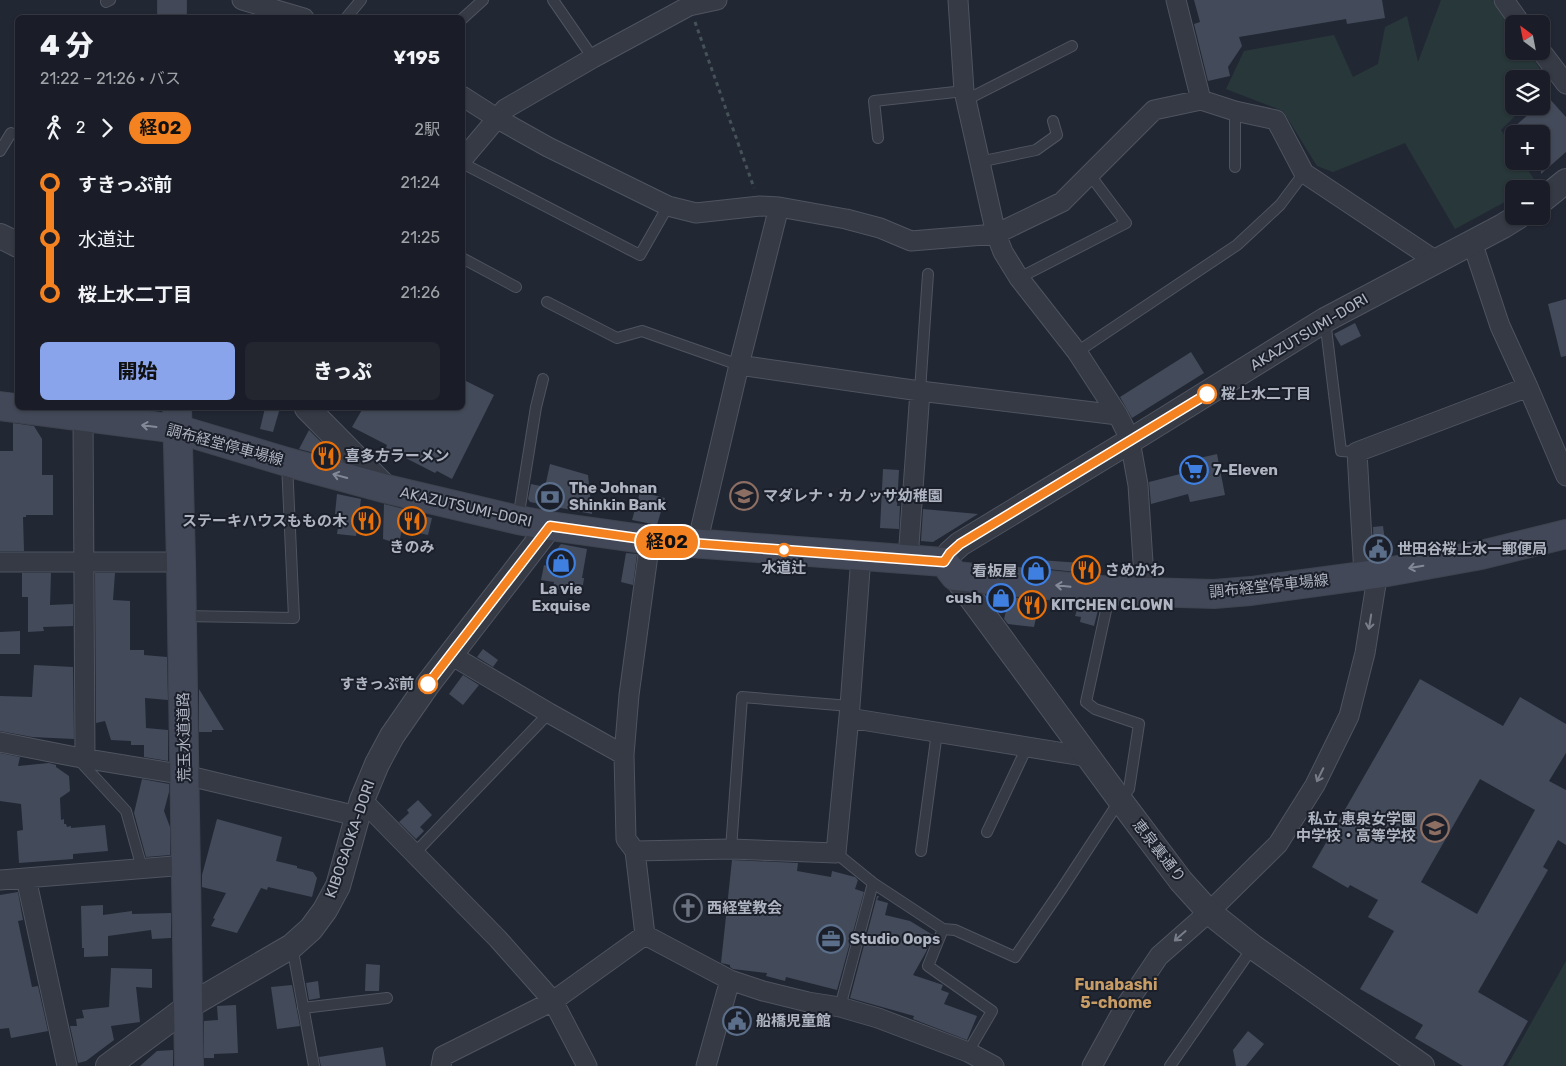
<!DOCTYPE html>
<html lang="ja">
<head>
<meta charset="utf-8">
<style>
	body { margin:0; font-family:Rubik,"Noto Sans JP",sans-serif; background:#23262f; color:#f1f3f6; height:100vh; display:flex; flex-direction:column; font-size:19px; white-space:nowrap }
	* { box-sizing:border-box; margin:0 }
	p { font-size:16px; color:#9fa2a7 }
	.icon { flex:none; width:28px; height:28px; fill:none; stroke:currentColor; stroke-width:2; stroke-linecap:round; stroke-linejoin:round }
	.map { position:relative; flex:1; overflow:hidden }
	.sheet { position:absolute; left:15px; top:15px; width:450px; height:395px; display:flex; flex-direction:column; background:#1a1d27; border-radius:8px; box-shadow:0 1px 4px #0004,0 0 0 1px #383b44 }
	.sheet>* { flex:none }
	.badge { padding:0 10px; border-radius:16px; font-size:18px; line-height:32px }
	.needle { width:32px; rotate:328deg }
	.tools { position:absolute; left:1505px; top:15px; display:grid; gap:10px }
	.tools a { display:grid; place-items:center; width:45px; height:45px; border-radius:8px; background:#1a1d27; box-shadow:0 1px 4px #0004,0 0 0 1px #383b44; font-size:25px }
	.map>.badge { position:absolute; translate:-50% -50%; box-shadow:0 0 0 2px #fff }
	.legs { display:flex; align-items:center; gap:8px; height:55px; padding:0 25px; font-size:16px }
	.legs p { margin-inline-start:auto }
	.overview { display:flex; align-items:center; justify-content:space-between; height:85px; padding:0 25px }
	h1 { font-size:28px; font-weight:800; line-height:38px }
	.primary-button { display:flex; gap:10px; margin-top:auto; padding:10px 25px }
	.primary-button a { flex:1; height:58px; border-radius:8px; background:#8aa4ec; color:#111; font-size:20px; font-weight:800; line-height:58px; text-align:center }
	.primary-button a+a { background:#23262f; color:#f1f3f6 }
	ul { padding:0 25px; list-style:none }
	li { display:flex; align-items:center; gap:18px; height:55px; font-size:19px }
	li i { display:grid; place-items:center; width:8px; height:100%; margin:0 6px; background:currentColor }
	li i::after { content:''; width:12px; height:12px; margin:-6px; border:4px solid; border-radius:50%; background:#1a1d27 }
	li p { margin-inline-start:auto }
	li:first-child i { background:linear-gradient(#0000 50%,currentColor 0) }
	li:last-child i { background:linear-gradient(currentColor 50%,#0000 0) }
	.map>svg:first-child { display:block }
	.green { fill:#283739 }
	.building { fill:#434a59; fill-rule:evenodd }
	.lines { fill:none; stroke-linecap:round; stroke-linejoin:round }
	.service-casing { stroke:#4f5460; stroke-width:12 }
	.minor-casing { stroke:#4f5460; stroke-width:21 }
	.tertiary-casing { stroke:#4f5460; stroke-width:26 }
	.secondary-casing { stroke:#3e434f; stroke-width:30 }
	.path { stroke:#455257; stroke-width:3; stroke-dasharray:4 4; stroke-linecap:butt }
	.service { stroke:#353a45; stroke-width:10 }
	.minor { stroke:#353a45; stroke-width:19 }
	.tertiary { stroke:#353a45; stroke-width:24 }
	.secondary { stroke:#434858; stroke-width:28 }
	.oneway { stroke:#848998 }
	.oneway2 { stroke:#787d8a }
	.line-1-casing { stroke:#fff; stroke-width:11 }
	.line-1 { stroke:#f58220; stroke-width:8 }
	.stop-1-dot { fill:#fff; stroke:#f58220; stroke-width:2.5 }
	.labels { text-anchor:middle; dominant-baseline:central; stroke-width:4; stroke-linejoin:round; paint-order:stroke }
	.street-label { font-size:15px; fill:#afb4c2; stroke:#1a1f2a }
	.stop-label { font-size:15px; font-weight:bold; fill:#afb4c2; stroke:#1a1f2a; text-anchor:start }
	.poi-label { font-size:15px; font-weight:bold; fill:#afb4c2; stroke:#1a1f2a; text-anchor:start }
	.neighbourhood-label { font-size:16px; font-weight:bold; fill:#c79c65; stroke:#1a1f2a }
</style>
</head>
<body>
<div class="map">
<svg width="1566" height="1066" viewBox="0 0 1566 1066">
	<rect width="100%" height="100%" fill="#222734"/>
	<path class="green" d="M 1441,0 L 1492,0 L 1514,32 L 1514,51 L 1528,51 L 1549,82 L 1541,90 L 1541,79 L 1514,79 L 1514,106 L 1525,106 L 1501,130 L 1514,150 L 1514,161 L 1522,161 L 1537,184 L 1529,189 L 1514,189 L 1514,197 L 1455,229 L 1405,143 L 1333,172 L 1317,166 L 1283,111 L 1226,89 L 1244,51 L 1334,35 L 1353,77 L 1378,64 L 1385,27 L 1407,16 L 1418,62 Z
		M 1566,961 L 1566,1066 L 1507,1066 Z"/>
	<path class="building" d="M 1194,0 L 1382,0 L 1385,18 L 1347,24 L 1346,19 L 1239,37 L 1242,46 L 1228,67 L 1230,76 L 1208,81 L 1194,24 L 1200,22 Z
		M 1548,97 L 1566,117 L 1566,152 L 1541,174 L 1541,134 L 1506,134 L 1538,106 L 1541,106 L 1541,103 Z
		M 1566,299 L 1566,356 L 1561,357 L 1548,304 Z
		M 1355,323 L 1361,336 L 1341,346 L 1334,334 Z
		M 1191,352 L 1204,373 L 1132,418 L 1120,397 Z
		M 462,379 L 494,395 L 452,479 L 437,471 L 435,473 L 386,448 L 387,445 L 352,427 L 363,408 L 462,408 Z
		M 265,408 L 280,408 L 273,432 L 260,429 Z
		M 13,423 L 34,426 L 42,439 L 42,475 L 53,475 L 53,515 L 26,515 L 26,517 L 23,517 L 24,551 L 0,551 L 0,451 L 13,451 Z
		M 309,430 L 331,452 L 330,457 L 299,449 Z
		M 1217,454 L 1225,495 L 1190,502 L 1188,494 L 1151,504 L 1149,482 L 1184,473 L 1182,462 Z
		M 550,464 L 588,475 L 592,514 L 530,502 L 528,499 L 531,484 L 545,487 Z
		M 883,469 L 899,470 L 897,506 L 900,506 L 899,529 L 880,528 Z
		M 640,492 L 665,498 L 657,525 L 632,520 Z
		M 337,494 L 361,499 L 356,536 L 337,534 L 340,514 L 335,514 Z
		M 384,504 L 420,513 L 419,515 L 432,518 L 428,535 L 402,529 L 399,544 L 383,539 Z
		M 923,509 L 978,514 L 933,542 L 921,541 Z
		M 1383,526 L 1387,556 L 1374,558 L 1373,527 Z
		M 561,544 L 587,549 L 582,578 L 584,578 L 583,585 L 581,585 L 579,594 L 553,588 L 554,582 L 541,580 L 544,565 L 553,568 L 557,549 Z
		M 626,553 L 637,554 L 633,585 L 621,582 Z
		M 1039,560 L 1096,564 L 1095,574 L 1029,567 L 1029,561 Z
		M 22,573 L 51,573 L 50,605 L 73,604 L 73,626 L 43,627 L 44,631 L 28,632 L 28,597 L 22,597 Z
		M 95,573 L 115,573 L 113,600 L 130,601 L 130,650 L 144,650 L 144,655 L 167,657 L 168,700 L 145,698 L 146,728 L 168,730 L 168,761 L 144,757 L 144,745 L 131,745 L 131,741 L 111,740 L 105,721 L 96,723 Z
		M 998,596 L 1040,600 L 1034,627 L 1008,624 L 1004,619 L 1007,607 L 996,606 Z
		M 1079,604 L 1099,606 L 1094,626 L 1080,622 L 1081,617 L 1075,616 Z
		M 20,631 L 20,654 L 0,654 L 0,632 Z
		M 483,649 L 498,660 L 493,667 L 477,657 Z
		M 34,665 L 73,667 L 74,739 L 32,737 L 0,731 L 0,696 L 32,697 Z
		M 463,675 L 479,685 L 463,705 L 449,694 Z
		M 1420,679 L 1503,726 L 1520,697 L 1566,724 L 1566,753 L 1549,781 L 1566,790 L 1566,845 L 1558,840 L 1543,867 L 1548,870 L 1478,992 L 1528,1021 L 1503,1066 L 1463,1066 L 1415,1038 L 1423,1025 L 1360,989 L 1394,931 L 1368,917 L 1378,900 L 1350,885 L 1348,888 L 1312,867 ZM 1480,779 L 1535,810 L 1477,914 L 1421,882 Z
		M 199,689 L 224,730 L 212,730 L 212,732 L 199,732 Z
		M 0,753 L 20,757 L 18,766 L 49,763 L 56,765 L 56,767 L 69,776 L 70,791 L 60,798 L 61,820 L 64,819 L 64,824 L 66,824 L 67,827 L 71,826 L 71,828 L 105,825 L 108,851 L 73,854 L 73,859 L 19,863 L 17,831 L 23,830 L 21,804 L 0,801 Z
		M 142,779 L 169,784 L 169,792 L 164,811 L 170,827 L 170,855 L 146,857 L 134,813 Z
		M 418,800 L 432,815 L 420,827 L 424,831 L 416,839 L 399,822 L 409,813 L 407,810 Z
		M 217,819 L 282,837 L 276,861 L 297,866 L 297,868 L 313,872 L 317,878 L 312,897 L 268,887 L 267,890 L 261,888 L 237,933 L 211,926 L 215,919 L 213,918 L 226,893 L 202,887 L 202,875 Z
		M 732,860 L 798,863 L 797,871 L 831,877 L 832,871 L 855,877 L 858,880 L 855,889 L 864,892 L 837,990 L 786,977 L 785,981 L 766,976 L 767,973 L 733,969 L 730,967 L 730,965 L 721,963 Z
		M 18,892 L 23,920 L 18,921 L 32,987 L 38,986 L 48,1031 L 11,1038 L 9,1028 L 0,1029 L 0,895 Z
		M 877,896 L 879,896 L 877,900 L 888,903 L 885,915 L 910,921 L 933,935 L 926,952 L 913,975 L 943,985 L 941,990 L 949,993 L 944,1004 L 977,1016 L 967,1040 L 913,1019 L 914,1016 L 850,998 Z
		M 103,905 L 103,915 L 132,911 L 132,914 L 171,913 L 171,938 L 152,939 L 151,930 L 108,936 L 108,956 L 84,957 L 84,948 L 82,948 L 81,906 Z
		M 366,964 L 380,965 L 379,991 L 365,991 Z
		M 111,968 L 152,969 L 152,988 L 136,987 L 140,1022 L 111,1026 L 114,1040 L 86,1061 L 78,1063 L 70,1026 L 77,1026 L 76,1019 L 84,1018 L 82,1010 L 109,1007 Z
		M 318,981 L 320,998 L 309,1000 L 306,983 Z
		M 292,985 L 300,1026 L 277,1029 L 271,987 Z
		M 236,1005 L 238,1053 L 214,1054 L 214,1058 L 204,1058 L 204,1021 L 218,1020 L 217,1006 Z
		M 1248,1031 L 1264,1044 L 1246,1066 L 1236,1066 L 1233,1050 Z
		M 383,1047 L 386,1066 L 321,1066 L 319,1057 Z
		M 173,1050 L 173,1066 L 140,1066 L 157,1051 Z"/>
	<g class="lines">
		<defs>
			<path id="service" d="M 553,0 L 593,58
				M 106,2 L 110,0
				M 346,18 L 361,0
				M 462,19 L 483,0
				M 966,100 L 1072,46
				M 1235,111 L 1235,167
				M 878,138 L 874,101 L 964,91
				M 0,151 L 11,133
				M 979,162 L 1036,150 L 1057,135 L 1053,121
				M 462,163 L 640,255 L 668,206
				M 462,258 L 516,287
				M 1019,278 L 1126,223 L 1090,175
				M 547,302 L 617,338 L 642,331 L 739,365
				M 1325,320 L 1341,451 L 1357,452
				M 1077,352 L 1237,245 L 1280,205 L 1304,173
				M 920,391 L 928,274
				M 518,519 L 536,407 L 543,379
				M 183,616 L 294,618 L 287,463
				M 77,758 L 126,811 L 142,868
				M 987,832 L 1027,747
				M 731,849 L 742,697 L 850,706
				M 921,851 L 937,732
				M 836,853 L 873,883 L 943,929 L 955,930 L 1015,957 L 1061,890 L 1120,800 L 1129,789 L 1139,724 L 1095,709 L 1086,702 L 1110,592
				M 414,854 L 549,713
				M 943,929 L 928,966 L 992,1011 L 968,1052
				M 292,946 L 314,1066
				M 840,1007 L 873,883
				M 303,1008 L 387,998
				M 1170,1066 L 1253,947"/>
			<path id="minor" d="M 242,0 L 304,18
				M 958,0 L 964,91 L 996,234 L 1003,252 L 1019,278 L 1077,352 L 1118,415 L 1126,431 L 1130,441 L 1138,485 L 1145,593
				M 1176,0 L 1201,100
				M 1504,0 L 1521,24
				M 1541,51 L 1566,84
				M 462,96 L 498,119 L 548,147 L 668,206 L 696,213 L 760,206 L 779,207 L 846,219 L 880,228 L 911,241 L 996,234 L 1062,202 L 1154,110 L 1201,100 L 1235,111 L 1276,120 L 1304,173 L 1436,261
				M 462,160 L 505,109 L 593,58 L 689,6 L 717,0
				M 1472,242 L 1500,326 L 1528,387 L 1566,476
				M 739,365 L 920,391 L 1118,415
				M 83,417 L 85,758
				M 697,544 L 739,365 L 779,207
				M 908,559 L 920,391
				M 0,562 L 181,562
				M 1364,575 L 1357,452 L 1528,387
				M 451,655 L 549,713 L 624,755
				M 849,718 L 1089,757
				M 0,742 L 76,757 L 185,775 L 357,816
				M 362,800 L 498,939 L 553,1001 L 587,1066
				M 635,851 L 731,849 L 836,853 L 850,706 L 861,556
				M 26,878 L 67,1066
				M 0,880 L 186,865
				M 645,935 L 635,851 L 626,839 L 624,755 L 629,695 L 650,540
				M 645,935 L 730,980 L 763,991 L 808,1002 L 840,1007 L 878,1018 L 968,1052 L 994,1066
				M 441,1066 L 443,1056 L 553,1001 L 645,935
				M 706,1066 L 730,980
				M 1092,1066 L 1124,1008 L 1159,956 L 1209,912 L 1278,844 L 1315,785 L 1349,716 L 1365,653 L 1376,584 L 1376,574"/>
			<path id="tertiary" d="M 1541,201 L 1566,181
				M 0,236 L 18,245
				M 307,408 L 387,489
				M 944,562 L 950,553 L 960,544 L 1130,441 L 1325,320 L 1503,226 L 1519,216
				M 955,576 L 1120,800 L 1181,881 L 1209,912 L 1253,947 L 1422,1066
				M 108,1066 L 189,1006 L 292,946 L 311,929 L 325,910 L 338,886 L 362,800 L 377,764 L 392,736 L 428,684 L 550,526"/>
			<path id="secondary" d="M 172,18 L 172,0
				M 0,406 L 177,429 L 287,462 L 387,489 L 518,520 L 550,526 L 650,540 L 944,562 L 955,576 L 1111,591 L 1214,594 L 1251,591 L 1376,574 L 1481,555 L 1566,534
				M 177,408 L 181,562 L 189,1066"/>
		</defs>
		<use href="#service" class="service-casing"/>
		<use href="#minor" class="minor-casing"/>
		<use href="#tertiary" class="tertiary-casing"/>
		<use href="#secondary" class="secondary-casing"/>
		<path class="path" d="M 695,22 L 754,188"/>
		<use href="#service" class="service"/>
		<use href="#minor" class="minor"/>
		<use href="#tertiary" class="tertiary"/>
		<use href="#secondary" class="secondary"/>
	</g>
	<defs><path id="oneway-shaft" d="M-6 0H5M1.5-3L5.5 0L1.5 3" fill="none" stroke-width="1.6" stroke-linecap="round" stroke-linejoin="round" transform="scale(1.25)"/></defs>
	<g class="oneway">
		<use href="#oneway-shaft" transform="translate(149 426) rotate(-173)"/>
		<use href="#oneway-shaft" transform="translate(340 476) rotate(-165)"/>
		<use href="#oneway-shaft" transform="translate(1416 567) rotate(170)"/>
		<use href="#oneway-shaft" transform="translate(1063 586) rotate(-174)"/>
	</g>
	<g class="oneway2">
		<use href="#oneway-shaft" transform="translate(1370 622) rotate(99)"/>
		<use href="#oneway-shaft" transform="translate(1320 775) rotate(116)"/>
		<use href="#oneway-shaft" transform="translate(1180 936) rotate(139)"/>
	</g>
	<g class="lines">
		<defs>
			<path id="line-1" d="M 428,684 L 550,526 L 650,540 L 944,562 L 950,553 L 960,544 L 1207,394"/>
		</defs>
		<use href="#line-1" class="line-1-casing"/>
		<use href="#line-1" class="line-1"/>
	</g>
	<defs>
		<symbol id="restaurant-ring" viewBox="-11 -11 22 22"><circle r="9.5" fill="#1a1f2a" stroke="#e8710a" stroke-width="1.5"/><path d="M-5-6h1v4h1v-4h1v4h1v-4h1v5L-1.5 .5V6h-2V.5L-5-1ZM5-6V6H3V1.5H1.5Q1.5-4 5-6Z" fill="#e8710a"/></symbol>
		<symbol id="supermarket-ring" viewBox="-11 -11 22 22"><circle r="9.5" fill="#1a1f2a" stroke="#3f7fe0" stroke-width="1.5"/><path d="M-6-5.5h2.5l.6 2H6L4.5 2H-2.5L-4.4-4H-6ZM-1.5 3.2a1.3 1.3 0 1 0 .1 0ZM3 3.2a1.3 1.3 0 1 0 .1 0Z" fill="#3f7fe0"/></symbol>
		<symbol id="school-ring" viewBox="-11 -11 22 22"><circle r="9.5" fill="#1a1f2a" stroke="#8d6e63" stroke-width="1.5"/><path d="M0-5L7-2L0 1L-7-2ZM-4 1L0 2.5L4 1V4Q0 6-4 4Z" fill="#8d6e63"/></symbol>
		<symbol id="bank-ring" viewBox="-11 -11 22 22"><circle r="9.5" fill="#1a1f2a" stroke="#5c6f8a" stroke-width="1.5"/><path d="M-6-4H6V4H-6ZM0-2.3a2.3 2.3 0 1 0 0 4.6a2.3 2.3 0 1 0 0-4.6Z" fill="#5c6f8a"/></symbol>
		<symbol id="civic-ring" viewBox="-11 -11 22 22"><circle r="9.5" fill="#1a1f2a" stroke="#5c6f8a" stroke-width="1.5"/><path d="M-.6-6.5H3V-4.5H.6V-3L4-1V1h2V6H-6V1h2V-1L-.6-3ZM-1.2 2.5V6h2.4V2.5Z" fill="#5c6f8a"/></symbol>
		<symbol id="shop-ring" viewBox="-11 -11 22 22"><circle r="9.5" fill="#1a1f2a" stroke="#3f7fe0" stroke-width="1.5"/><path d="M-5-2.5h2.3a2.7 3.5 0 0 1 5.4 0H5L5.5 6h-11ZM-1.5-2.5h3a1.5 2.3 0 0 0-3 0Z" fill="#3f7fe0"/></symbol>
		<symbol id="church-ring" viewBox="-11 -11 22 22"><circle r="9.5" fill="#1a1f2a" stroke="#6b7280" stroke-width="1.5"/><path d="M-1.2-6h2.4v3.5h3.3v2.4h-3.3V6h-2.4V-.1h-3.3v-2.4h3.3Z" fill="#6b7280"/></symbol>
		<symbol id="office-ring" viewBox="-11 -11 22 22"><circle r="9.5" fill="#1a1f2a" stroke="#5c6f8a" stroke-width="1.5"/><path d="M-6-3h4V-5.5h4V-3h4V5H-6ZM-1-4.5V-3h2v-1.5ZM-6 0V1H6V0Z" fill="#5c6f8a"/></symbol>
	</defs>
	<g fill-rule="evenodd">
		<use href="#restaurant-ring" x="310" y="440" width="32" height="32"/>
		<use href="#supermarket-ring" x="1178" y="454" width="32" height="32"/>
		<use href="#school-ring" x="728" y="480" width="32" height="32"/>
		<use href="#bank-ring" x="534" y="481" width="32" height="32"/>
		<use href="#restaurant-ring" x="350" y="505" width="32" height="32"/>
		<use href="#restaurant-ring" x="396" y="505" width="32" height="32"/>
		<use href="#civic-ring" x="1362" y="533" width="32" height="32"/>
		<use href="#shop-ring" x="545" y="547" width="32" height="32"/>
		<use href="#restaurant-ring" x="1070" y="554" width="32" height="32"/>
		<use href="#shop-ring" x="1020" y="555" width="32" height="32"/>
		<use href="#shop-ring" x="985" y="582" width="32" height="32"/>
		<use href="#restaurant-ring" x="1016" y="589" width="32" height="32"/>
		<use href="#school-ring" x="1419" y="812" width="32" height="32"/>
		<use href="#church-ring" x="672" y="892" width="32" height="32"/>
		<use href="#office-ring" x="815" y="923" width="32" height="32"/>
		<use href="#civic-ring" x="721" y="1005" width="32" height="32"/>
	</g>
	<g class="stop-1-dot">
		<circle cx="1207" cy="394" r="9"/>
		<circle cx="784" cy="550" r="6"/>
		<circle cx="428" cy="684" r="9"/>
	</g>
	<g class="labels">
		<g class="street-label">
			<text transform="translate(1309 332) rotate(-31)">AKAZUTSUMI-DORI</text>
			<text transform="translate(225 445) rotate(15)">調布経堂停車場線</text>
			<text transform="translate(466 507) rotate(13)">AKAZUTSUMI-DORI</text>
			<text transform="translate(1269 586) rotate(-6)">調布経堂停車場線</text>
			<text transform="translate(184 737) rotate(-91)">荒玉水道道路</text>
			<text transform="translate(350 839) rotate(-71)">KIBOGAOKA-DORI</text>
			<text transform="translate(1159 851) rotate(52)">恵泉裏通り</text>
		</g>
		<g class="stop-label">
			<text x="1221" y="394">桜上水二丁目</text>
			<text x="784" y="568" text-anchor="middle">水道辻</text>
			<text x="414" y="684" text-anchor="end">すきっぷ前</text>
		</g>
		<g class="poi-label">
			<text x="345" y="456">喜多方ラーメン</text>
			<text x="1213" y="470">7-Eleven</text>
			<text x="569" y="488">The Johnan<tspan x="569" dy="17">Shinkin Bank</tspan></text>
			<text x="763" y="496">マダレナ・カノッサ幼稚園</text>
			<text x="347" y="521" text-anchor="end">ステーキハウスももの木</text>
			<text x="412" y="547" text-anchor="middle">きのみ</text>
			<text x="1397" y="549">世田谷桜上水一郵便局</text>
			<text x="1105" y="570">さめかわ</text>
			<text x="1017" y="571" text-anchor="end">看板屋</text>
			<text x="561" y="589" text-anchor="middle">La vie<tspan x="561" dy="17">Exquise</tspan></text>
			<text x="982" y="598" text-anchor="end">cush</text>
			<text x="1051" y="605">KITCHEN CLOWN</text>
			<text x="1416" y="819" text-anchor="end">私立 恵泉女学園<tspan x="1416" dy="17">中学校・高等学校</tspan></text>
			<text x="707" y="908">西経堂教会</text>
			<text x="850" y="939">Studio Oops</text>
			<text x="756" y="1021">船橋児童館</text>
		</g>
		<g class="neighbourhood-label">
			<text x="1116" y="984">Funabashi<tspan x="1116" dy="18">5-chome</tspan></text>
		</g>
	</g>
</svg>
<div class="tools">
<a><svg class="needle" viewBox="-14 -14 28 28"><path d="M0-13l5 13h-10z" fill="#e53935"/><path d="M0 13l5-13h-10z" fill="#9fa2a7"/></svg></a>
<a><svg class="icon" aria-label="layers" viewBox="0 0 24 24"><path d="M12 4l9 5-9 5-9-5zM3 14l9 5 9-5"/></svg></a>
<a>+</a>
<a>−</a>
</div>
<b class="badge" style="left:667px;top:542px;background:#f58220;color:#111">経02</b>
<section class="sheet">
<div class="overview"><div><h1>4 分</h1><p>21:22 – 21:26 · バス</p></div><b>¥195</b></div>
<div class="legs"><svg class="icon" aria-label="walk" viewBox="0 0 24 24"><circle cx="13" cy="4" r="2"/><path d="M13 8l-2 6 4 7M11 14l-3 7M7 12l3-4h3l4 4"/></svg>2<svg class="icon" aria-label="forward" viewBox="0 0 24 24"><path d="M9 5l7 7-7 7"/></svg><b class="badge" style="background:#f58220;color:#111">経02</b><p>2駅</p></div>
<ul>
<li><i style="color:#f58220"></i><b>すきっぷ前</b><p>21:24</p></li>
<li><i style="color:#f58220"></i><span>水道辻</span><p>21:25</p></li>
<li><i style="color:#f58220"></i><b>桜上水二丁目</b><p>21:26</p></li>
</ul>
<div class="primary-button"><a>開始</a><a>きっぷ</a></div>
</section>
</div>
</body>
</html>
